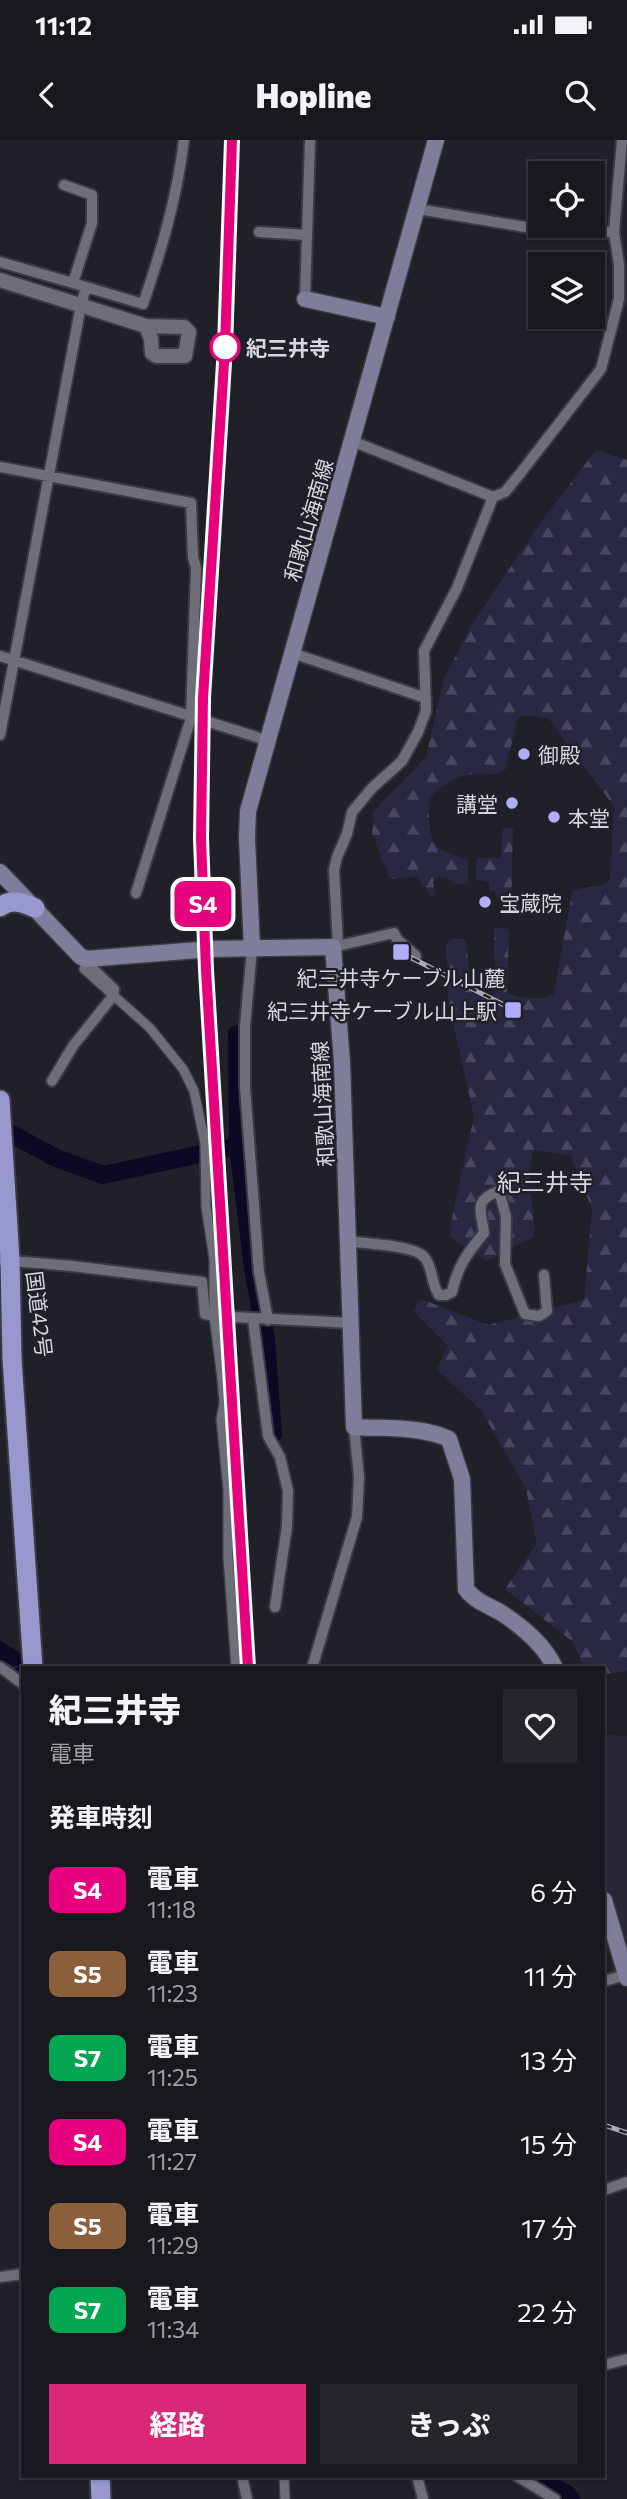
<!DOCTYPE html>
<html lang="ja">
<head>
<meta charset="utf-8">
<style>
	body { margin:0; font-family:Commissioner,"Noto Sans JP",sans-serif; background:#25252c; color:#f1f3f6; height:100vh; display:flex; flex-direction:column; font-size:26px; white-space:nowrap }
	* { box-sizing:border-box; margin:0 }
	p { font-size:23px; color:#9fa0a4 }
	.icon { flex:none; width:38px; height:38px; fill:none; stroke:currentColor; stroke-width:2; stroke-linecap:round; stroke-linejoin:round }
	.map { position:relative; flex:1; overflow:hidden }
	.details { position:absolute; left:21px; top:1526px; width:584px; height:812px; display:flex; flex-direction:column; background:#18181f; border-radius:0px; box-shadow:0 2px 5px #0004,0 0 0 2px #36373d }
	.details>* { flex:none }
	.badge { padding:0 14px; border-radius:10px; font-size:24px; line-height:46px }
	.fabs { position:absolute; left:528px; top:21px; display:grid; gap:14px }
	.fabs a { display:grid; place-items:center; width:77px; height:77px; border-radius:0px; background:#18181f; box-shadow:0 2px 5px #0004,0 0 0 2px #36373d; font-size:35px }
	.map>.badge { position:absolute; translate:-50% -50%; box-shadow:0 0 0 4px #fff }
	h2 { padding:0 28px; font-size:26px; line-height:63px }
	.round { display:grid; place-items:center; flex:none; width:74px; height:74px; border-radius:0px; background:#25252c }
	.headline { display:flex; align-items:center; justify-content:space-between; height:119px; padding:0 28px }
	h1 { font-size:33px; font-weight:800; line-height:52px }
	.primary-button { display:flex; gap:14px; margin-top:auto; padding:14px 28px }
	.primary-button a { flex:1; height:80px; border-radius:0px; background:#db2777; color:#fff; font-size:28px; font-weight:800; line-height:80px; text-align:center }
	.primary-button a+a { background:#25252c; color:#f1f3f6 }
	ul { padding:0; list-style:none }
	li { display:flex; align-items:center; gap:21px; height:84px; padding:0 28px }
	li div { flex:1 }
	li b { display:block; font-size:26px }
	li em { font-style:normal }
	li .badge { min-width:77px; font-weight:700; text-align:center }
	.status { display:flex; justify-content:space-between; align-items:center; height:49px; padding:0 35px; background:#18181f; direction:ltr }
	.status svg { height:19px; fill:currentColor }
	header { display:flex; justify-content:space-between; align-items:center; height:91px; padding:0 28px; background:#18181f; font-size:32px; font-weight:800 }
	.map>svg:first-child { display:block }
	.built { fill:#272736 }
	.forest { fill:url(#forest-firs) }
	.water { fill:url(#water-ripples) }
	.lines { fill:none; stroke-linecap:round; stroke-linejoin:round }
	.stream { stroke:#0d0925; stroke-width:2.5 }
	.river { stroke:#0d0925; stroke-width:18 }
	.pedestrian-casing { stroke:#3b3a43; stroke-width:12 }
	.minor-casing { stroke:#3b3a43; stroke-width:14 }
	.tertiary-casing { stroke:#3b3a43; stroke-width:18 }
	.secondary-casing { stroke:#3b3a43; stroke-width:19 }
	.trunk-casing { stroke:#3b3a43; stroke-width:23 }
	.pedestrian { stroke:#6e6e7a; stroke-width:9 }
	.minor { stroke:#6e6e7a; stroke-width:10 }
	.tertiary { stroke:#6e6e7a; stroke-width:14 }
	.secondary { stroke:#7e7e9a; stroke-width:16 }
	.trunk { stroke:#9998ce; stroke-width:19 }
	.rail-casing { stroke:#ababb3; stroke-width:5 }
	.rail { stroke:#202029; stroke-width:2.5; stroke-dasharray:8; stroke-linecap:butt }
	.line-casing { stroke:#fff; stroke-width:16 }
	.line { stroke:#e6007e; stroke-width:10 }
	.stop-dot { fill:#fff; stroke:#e6007e; stroke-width:3.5 }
	.poi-dot { fill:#b0aefa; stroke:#202029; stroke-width:2.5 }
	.labels { text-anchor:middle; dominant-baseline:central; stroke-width:5; stroke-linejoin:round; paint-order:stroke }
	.stop-label { font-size:21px; font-weight:bold; fill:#d6d6dd; stroke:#202029; text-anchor:start }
	.street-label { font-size:21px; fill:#d6d6dd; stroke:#202029 }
	.poi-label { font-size:21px; fill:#d6d6dd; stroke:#202029; text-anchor:start }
	.quarter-label { font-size:24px; fill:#d6d6dd; stroke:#202029 }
</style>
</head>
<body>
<div class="status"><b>11:12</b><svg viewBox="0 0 49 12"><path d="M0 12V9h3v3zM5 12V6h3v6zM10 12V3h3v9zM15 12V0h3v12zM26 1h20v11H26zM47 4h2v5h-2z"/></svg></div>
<header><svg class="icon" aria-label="back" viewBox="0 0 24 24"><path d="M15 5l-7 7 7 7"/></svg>Hopline<svg class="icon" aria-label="search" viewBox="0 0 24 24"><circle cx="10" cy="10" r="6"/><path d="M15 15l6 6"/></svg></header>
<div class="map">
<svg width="627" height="2359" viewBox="0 0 627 2359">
	<defs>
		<pattern id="forest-firs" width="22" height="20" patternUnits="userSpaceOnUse" patternTransform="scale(1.75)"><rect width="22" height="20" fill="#292843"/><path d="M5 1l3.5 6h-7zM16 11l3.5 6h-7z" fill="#47465e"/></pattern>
		<pattern id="water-ripples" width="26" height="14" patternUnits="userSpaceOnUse" patternTransform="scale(1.75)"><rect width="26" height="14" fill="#0d0925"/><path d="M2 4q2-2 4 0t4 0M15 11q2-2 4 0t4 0" fill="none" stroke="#302c44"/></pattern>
	</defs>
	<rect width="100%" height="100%" fill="#202029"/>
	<path class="built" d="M 604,1594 L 627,1596 L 627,1820 L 604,1739 Z"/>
	<path class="forest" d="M 596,310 L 627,320 L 627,1531 L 604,1534 L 604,1528 L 584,1528 L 573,1502 L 505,1449 L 537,1404 L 526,1349 L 481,1270 L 437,1230 L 448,1206 L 413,1171 L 421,1159 L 488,1185 L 584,1160 L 592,1069 L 571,1016 L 533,1010 L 529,1033 L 535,1096 L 487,1121 L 450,1097 L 453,1072 L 474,977 L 448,859 L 446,804 L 449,800 L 463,799 L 466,802 L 472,853 L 491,856 L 495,853 L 494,791 L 495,788 L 509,789 L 507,853 C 518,859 543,861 554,854 L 572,752 L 578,749 L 605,745 L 610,738 L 614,670 L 612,664 L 549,579 L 523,575 L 518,578 L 505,630 C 496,637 485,632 474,634 C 460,635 440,645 431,657 C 427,663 429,671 429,678 C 431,713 442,709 468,721 L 468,743 L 455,744 L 447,737 L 436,738 L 433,741 L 435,755 L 431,757 L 417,736 L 394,739 L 389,737 L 372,693 L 374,671 L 426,617 L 444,538 L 474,481 L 546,375 Z
		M 503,687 L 513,688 L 511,774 L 507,776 L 504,775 L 503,760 L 496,757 L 495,751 L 490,751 L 489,742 L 476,739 L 477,718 L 501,718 Z"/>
	<path class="water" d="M 0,1500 L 6,1504 L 44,1528 L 23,1528 L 23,1534 L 0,1521 Z"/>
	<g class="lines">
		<path class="stream" d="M 273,1295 L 284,1312 L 292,1347"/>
		<path class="river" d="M 237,894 L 238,1006 L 253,1129 L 266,1199 L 273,1294
			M 0,988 L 56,1018 L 103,1035 L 238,1006
			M 534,2336 L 567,2354 L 571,2359"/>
		<defs>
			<path id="pedestrian" d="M 86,819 L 84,829 L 150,888 L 183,929 L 194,951 L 205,1003 L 206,1067 L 214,1119 L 214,1176 L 222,1239 L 224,1263 L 221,1279 L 228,1350 L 228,1418 L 236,1528
				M 284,2336 L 285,2359"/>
			<path id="minor" d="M 418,69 L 543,90 L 614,92
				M 259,92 L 307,95
				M 0,122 L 73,143
				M 86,147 L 143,164 C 162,109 177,57 184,0
				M 305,159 L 310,0
				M 352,301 L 493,357
				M 0,327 L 191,363 L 193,417 L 196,428 L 191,578 L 136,753
				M 292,513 L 426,558
				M 0,516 L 266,600
				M 0,595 L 81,165 L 86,147 L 73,143 L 92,83 L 92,55 L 64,45
				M 338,806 L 334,730 L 337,717 L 347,694 L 352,672 L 372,648 L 402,621 L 418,592 L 426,571 L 424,511 L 457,448 L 493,357 L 505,352 L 519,335 L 601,229 L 619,159 L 619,125 L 614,92 L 622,0
				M 333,807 L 394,793 L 397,799 L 416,816
				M 252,809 L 245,886 L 245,947 L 259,1132 L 268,1180
				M 52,941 L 73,906 L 113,856 L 114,849 L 91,827 L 92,820
				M 348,1101 C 365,1104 416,1105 425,1118 C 433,1128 431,1144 439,1155 L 446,1155 L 452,1152 C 457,1127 468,1112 484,1093 C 481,1069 473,1061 499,1051 L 506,1077 L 505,1124 L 525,1174 L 539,1176 L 547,1171 L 544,1135
				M 0,1120 L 72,1126 L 202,1142 L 205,1174 L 214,1176 L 351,1183
				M 253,1179 L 268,1296 L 280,1317 L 288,1351 L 287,1386 L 275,1467
				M 0,1527 L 23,1544
				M 312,1528 L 357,1377 L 359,1337 L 354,1287
				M 604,1841 L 626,1835
				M 604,2050 L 627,2042
				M 0,2137 L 23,2134
				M 604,2225 L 627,2219
				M 242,2336 L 247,2359
				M 417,2336 L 423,2359
				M 517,2336 L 555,2359"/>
			<path id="tertiary" d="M 0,140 L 146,186 L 184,187 L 189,192 L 185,216 L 156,216 L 152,213 L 151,199 L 146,186"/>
			<path id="secondary" d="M 305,159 L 387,177
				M 0,732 L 80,816 L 86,819 L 211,809 L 333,807 L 342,922 L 354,1287 C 384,1289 422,1286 449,1299 L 462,1339 L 466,1449 C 476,1463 492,1466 506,1476 C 526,1490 545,1506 555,1528
				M 252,809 L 247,698 L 248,671 L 436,0
				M 604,1760 L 627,1838"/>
			<path id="trunk" d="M 0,767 C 11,758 24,763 35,768
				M 0,960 L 10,1119 L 12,1219 L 33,1528
				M 100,2336 L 101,2359"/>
		</defs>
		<use href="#pedestrian" class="pedestrian-casing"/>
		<use href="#minor" class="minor-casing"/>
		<use href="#tertiary" class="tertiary-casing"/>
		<use href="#secondary" class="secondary-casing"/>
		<use href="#trunk" class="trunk-casing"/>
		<use href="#pedestrian" class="pedestrian"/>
		<use href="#minor" class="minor"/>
		<use href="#tertiary" class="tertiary"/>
		<use href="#secondary" class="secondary"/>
		<use href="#trunk" class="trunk"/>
		<defs>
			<path id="rail" d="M 232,0 L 225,207 L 202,581 L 201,699 L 205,810 L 248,1528
				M 398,811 L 512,869
				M 604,1985 L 627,1993"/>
		</defs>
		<use href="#rail" class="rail-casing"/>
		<use href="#rail" class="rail"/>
	</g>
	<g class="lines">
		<defs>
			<path id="line" d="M 232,0 L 225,207 L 203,558 L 201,699 L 206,830 L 248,1528"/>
		</defs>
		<use href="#line" class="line-casing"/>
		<use href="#line" class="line"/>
	</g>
	<circle class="stop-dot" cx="225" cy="207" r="14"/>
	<g class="poi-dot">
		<circle cx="524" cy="614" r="7"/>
		<circle cx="512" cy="663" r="7"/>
		<circle cx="554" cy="677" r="7"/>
		<circle cx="485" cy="762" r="7"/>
		<rect x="392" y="803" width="18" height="18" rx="3.5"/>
		<rect x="504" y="861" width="18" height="18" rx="3.5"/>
	</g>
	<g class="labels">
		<g class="stop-label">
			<text x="246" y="207">紀三井寺</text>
		</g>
		<g class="street-label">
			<text transform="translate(308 380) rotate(-74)">和歌山海南線</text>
			<text transform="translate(322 964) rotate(-93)">和歌山海南線</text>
			<text transform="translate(40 1174) rotate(83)">国道42号</text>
		</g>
		<g class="poi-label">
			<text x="538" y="614">御殿</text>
			<text x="498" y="663" text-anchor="end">講堂</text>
			<text x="568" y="677">本堂</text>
			<text x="499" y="762">宝蔵院</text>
			<text x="401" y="837" text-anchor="middle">紀三井寺ケーブル山麓</text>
			<text x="497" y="870" text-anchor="end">紀三井寺ケーブル山上駅</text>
		</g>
		<g class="quarter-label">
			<text x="545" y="1041">紀三井寺</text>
		</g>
	</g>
</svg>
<div class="fabs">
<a><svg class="icon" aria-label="locate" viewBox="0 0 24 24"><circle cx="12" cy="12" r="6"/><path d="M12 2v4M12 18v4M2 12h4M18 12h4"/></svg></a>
<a><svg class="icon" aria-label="layers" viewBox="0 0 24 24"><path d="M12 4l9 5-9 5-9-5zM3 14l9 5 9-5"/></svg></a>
</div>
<b class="badge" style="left:203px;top:764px;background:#e6007e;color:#fff">S4</b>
<section class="details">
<div class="headline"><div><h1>紀三井寺</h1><p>電車</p></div><a class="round"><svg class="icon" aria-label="heart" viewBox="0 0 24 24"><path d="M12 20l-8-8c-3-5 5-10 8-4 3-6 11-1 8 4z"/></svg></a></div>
<h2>発車時刻</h2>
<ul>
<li><span class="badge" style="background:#e6007e;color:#fff">S4</span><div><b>電車</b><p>11:18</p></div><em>6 分</em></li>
<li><span class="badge" style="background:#8b5e3c;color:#fff">S5</span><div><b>電車</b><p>11:23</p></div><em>11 分</em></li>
<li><span class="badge" style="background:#00a651;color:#fff">S7</span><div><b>電車</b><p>11:25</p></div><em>13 分</em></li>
<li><span class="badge" style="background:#e6007e;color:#fff">S4</span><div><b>電車</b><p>11:27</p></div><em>15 分</em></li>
<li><span class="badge" style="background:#8b5e3c;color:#fff">S5</span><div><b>電車</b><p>11:29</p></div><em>17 分</em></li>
<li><span class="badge" style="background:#00a651;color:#fff">S7</span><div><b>電車</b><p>11:34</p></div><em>22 分</em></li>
</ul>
<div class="primary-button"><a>経路</a><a>きっぷ</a></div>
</section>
</div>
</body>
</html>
